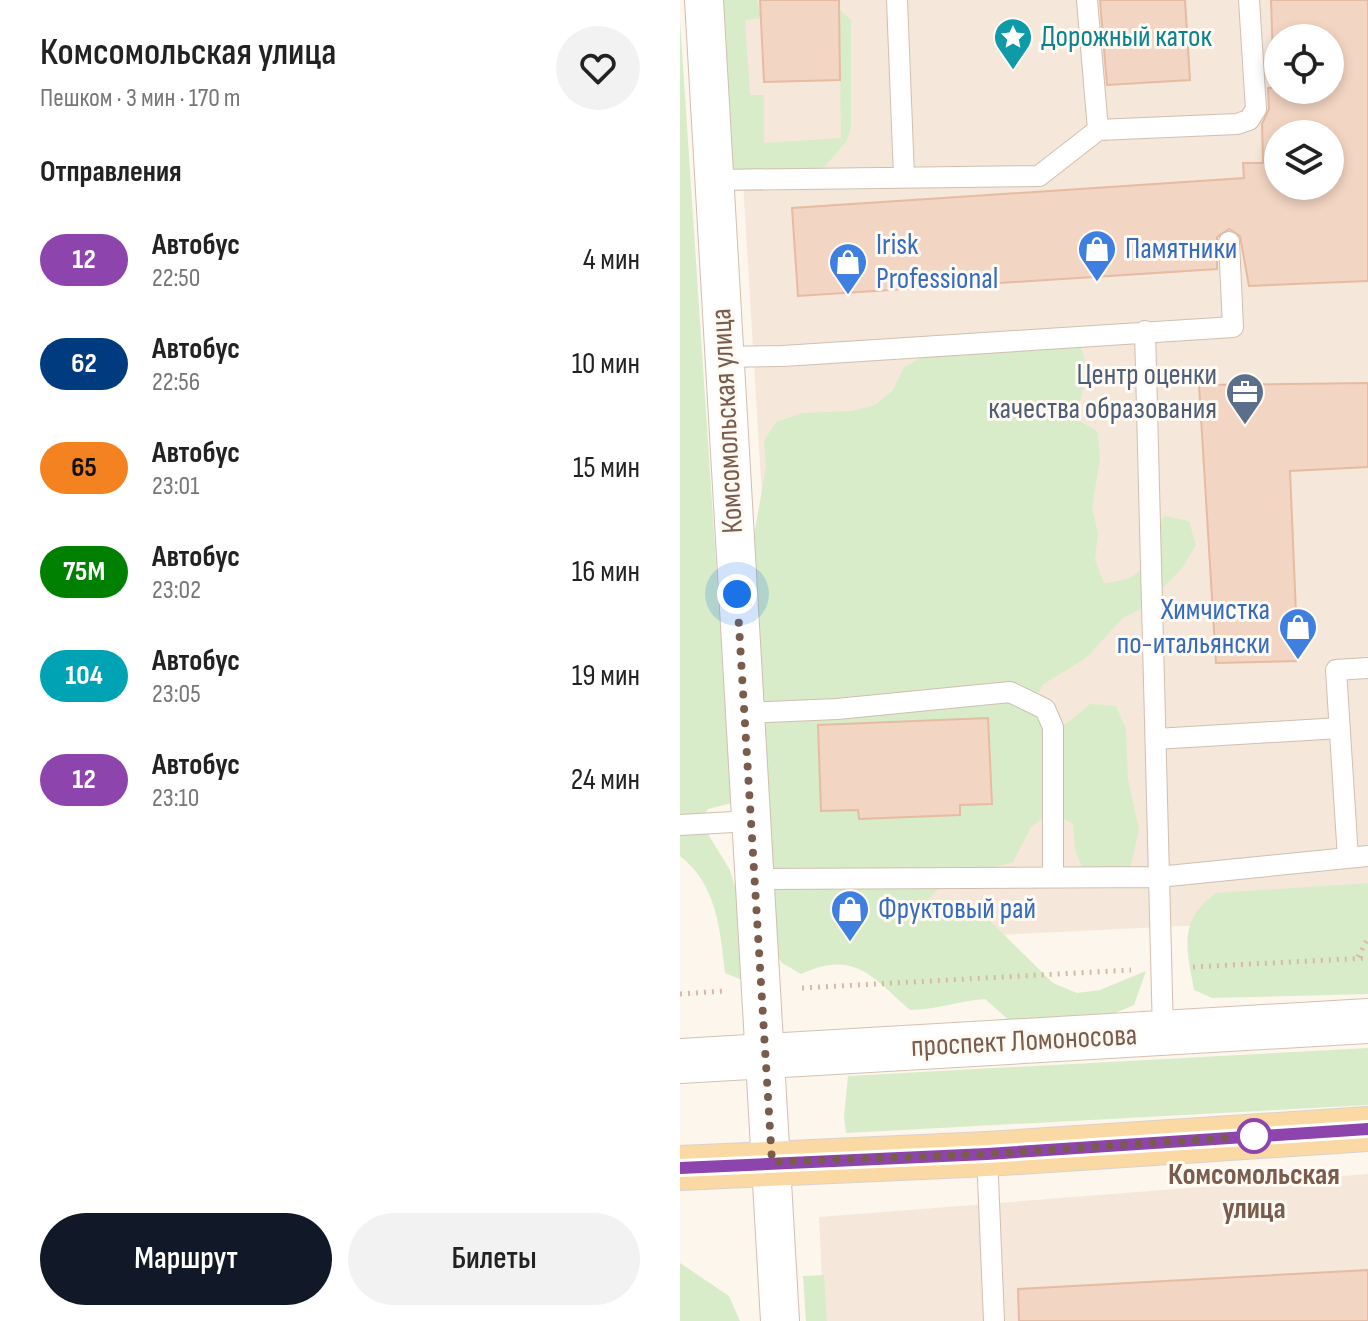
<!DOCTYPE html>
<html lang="ru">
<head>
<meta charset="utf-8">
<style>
	body { margin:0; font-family:"Sofia Sans Condensed",sans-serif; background:#f2f2f2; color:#222; height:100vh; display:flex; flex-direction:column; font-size:30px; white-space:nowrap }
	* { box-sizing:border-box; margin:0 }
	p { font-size:26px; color:#767676 }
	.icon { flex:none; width:44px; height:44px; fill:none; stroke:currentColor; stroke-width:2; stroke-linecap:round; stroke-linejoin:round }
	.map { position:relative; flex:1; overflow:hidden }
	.side { display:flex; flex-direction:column; background:#fff; width:680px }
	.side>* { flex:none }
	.badge { padding:0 16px; border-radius:26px; font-size:28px; line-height:52px }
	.fabs { position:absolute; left:584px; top:24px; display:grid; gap:16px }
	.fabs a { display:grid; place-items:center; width:80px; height:80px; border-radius:50%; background:#fff; box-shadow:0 4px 12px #0003; font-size:40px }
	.you { position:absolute; width:40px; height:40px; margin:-20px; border:6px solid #fff; border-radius:50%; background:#1a73e8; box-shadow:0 0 0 12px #1a73e833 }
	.map>.badge { position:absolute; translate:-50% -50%; box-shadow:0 0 0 4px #fff }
	h2 { padding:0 40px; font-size:30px; line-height:72px }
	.round { display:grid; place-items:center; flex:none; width:84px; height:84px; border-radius:42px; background:#f2f2f2 }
	.summary { display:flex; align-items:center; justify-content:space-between; height:136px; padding:0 40px }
	h1 { font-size:38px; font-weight:600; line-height:60px }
	.action { display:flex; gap:16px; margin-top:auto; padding:16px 40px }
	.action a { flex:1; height:92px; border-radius:48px; background:#111827; color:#fff; font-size:32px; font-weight:600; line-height:92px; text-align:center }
	.action a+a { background:#f2f2f2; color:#222 }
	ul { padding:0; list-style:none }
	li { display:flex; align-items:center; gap:24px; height:104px; padding:0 40px }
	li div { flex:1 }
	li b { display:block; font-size:30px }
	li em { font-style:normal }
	li .badge { min-width:88px; font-weight:700; text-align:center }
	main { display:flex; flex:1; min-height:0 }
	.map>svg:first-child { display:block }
	.residential { fill:#f5e8da; fill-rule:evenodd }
	.green { fill:#d8ecc9 }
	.building { fill:#f3d5c3; stroke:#e6bba3; stroke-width:2; fill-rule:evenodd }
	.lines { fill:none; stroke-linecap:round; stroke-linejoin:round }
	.lane-casing { stroke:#d1beb0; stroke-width:22 }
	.street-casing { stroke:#d1beb0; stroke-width:40 }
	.secondary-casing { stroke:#d6c0b0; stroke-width:46 }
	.primary-casing { stroke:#dad1cd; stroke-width:46 }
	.path { stroke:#d9b8a5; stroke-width:5; stroke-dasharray:2 6; stroke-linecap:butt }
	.lane { stroke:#fff; stroke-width:20 }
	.street { stroke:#fff; stroke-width:38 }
	.secondary { stroke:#fff; stroke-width:44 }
	.primary { stroke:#fbd9a5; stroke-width:44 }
	.line-casing { stroke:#fff; stroke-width:18 }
	.line { stroke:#8e44ad; stroke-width:12 }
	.walk { stroke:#7a5c4d; stroke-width:8; stroke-dasharray:0 14.4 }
	.stop-dot { fill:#fff; stroke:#8e44ad; stroke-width:4 }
	.labels { text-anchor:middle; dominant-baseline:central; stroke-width:6; stroke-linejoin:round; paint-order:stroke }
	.culture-label { font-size:30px; fill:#0d838f; stroke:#fffaf3; text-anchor:start }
	.shop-label { font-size:30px; fill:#366cbe; stroke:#fffaf3; text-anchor:start }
	.service-label { font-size:30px; fill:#4e5e75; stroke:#fffaf3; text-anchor:end }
	.street-label { font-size:30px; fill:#7a5c4d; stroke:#fffaf3 }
	.stop-label { font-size:30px; font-weight:bold; fill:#7a5c4d; stroke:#fffaf3 }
</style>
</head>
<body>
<main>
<section class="side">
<div class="summary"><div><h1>Комсомольская улица</h1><p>Пешком · 3 мин · 170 m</p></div><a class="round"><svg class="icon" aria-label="heart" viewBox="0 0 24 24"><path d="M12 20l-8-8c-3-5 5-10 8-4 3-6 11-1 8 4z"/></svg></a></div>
<h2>Отправления</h2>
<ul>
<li><span class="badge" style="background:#8e44ad;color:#fff">12</span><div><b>Автобус</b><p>22:50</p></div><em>4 мин</em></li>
<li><span class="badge" style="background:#003b80;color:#fff">62</span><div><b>Автобус</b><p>22:56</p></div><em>10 мин</em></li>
<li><span class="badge" style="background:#f58220;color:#111">65</span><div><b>Автобус</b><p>23:01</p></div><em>15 мин</em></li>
<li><span class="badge" style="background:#008000;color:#fff">75М</span><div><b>Автобус</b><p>23:02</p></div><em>16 мин</em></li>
<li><span class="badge" style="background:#00a3b4;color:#fff">104</span><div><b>Автобус</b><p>23:05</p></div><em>19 мин</em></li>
<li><span class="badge" style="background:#8e44ad;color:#fff">12</span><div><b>Автобус</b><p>23:10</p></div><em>24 мин</em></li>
</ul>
<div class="action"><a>Маршрут</a><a>Билеты</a></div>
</section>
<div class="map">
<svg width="688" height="1321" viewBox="0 0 688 1321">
	<rect width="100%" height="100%" fill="#fdf6ec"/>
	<path class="residential" d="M 52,0 L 688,0 L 688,917 L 109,945 ZM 598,38 L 650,38 L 650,90 L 598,90 ZM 598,134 L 650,134 L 650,186 L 598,186 Z
		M 688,1174 L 688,1321 L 144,1321 L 139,1217 Z"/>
	<path class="green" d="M 15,0 L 77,0 L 81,18 L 65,20 L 70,95 L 84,95 L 84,143 L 161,138 L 159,9 L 171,20 L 171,128 L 166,142 L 139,173 L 56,180 L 14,128 L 11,119 Z
		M 0,21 L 52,803 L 28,809 L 20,821 L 50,870 L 57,894 L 62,980 L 45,973 C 40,929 37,885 0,856 Z
		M 400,345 L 408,369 L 396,418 L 418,432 L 420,459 L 412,508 L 418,533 L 415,560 L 424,583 C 476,579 463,555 484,516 L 509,521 L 516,545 L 502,568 L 465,607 L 443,618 L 406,658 L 362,685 L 351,710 L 367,732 L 390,721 L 410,704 L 436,706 L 446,729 L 448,779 L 459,829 L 448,879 L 404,872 L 395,849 L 393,824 L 372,811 L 351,827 L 333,862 L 266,881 L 248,899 L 299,910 L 373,983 L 397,993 L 420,990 L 466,971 L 454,1005 L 411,1023 L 340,1030 L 305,999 C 279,1001 256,1010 230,1010 C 192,977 175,949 121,974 L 102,963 L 89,942 L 73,541 L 86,467 L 84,441 L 96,422 L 122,413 L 172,411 L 195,405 L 213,390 L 224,367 L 246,355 Z
		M 688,883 L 688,994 L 532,998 L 514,990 C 507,950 497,921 536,893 Z
		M 688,1048 L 688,1105 L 166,1133 L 164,1117 L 168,1076 Z
		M 0,1263 L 49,1296 L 60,1321 L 0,1321 Z
		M 144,1275 L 147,1321 L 126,1321 L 123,1276 Z"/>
	<path class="building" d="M 80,0 L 159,0 L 160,80 L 84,82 Z
		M 420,0 L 505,0 L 510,80 L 427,85 Z
		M 591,0 L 688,0 L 688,281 L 569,286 L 560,236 L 549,229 L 537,237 L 537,269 L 118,296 L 112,208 L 564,178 L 563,163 L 583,163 L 582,124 L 589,109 L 588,88 L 594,88 ZM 598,38 L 650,38 L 650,90 L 598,90 ZM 598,134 L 650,134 L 650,186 L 598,186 Z
		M 688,383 L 688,467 L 610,471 L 618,661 L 536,663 L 519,385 Z
		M 308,718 L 312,804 L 280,805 L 280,815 L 179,819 L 178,810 L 141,811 L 138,725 Z
		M 688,1270 L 688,1321 L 339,1321 L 338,1289 Z"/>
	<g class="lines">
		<defs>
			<path id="lane" d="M 217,0 L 224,177
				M 407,0 L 418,130
				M 33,180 L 359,176 L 418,130 L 557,124 L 569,120 L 576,109 L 569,0
				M 465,331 L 483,1033
				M 43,357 L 103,356 L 553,327 L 549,242
				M 65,713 L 157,709 L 330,692 L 365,709 L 373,727 L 373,877
				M 476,739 L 660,728
				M 0,825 L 71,821
				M 668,858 L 656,670 L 688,668
				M 74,879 L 478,877 L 688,856
				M 307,1154 L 314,1321"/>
			<path id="street" d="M 24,0 L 100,1321"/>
			<path id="secondary" d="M 0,1061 L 688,1021"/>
			<path id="primary" d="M 0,1168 L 307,1154 L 688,1129"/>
		</defs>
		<use href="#lane" class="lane-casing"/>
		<use href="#street" class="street-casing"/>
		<use href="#secondary" class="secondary-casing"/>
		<use href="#primary" class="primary-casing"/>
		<path class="path" d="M 678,957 L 688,938
			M 513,967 L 688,958
			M 122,988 L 451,970
			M 0,994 L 44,991"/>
		<use href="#lane" class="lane"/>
		<use href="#street" class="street"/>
		<use href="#secondary" class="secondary"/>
		<use href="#primary" class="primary"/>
	</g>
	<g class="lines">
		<defs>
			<path id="line" d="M 0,1168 L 307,1154 L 688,1129"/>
		</defs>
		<use href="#line" class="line-casing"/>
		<use href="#line" class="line"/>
		<path class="walk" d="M 57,594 L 92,1162 L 307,1154 L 574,1136"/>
	</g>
	<defs>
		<symbol id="sight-pin" viewBox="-11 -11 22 30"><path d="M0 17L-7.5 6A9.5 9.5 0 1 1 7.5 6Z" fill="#0f9aa8" stroke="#fffaf3"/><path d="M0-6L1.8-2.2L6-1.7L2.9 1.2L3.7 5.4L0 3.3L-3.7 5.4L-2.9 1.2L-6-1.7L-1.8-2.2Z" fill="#fff"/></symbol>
		<symbol id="shop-pin" viewBox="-11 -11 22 30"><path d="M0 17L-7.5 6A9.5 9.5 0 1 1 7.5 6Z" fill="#3f7fe0" stroke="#fffaf3"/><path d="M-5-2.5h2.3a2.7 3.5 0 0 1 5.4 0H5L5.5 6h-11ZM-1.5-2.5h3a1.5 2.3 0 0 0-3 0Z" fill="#fff"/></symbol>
		<symbol id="office-pin" viewBox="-11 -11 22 30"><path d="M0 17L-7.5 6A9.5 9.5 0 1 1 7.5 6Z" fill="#5c6f8a" stroke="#fffaf3"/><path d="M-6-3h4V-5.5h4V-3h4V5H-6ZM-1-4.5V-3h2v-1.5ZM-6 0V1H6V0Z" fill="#fff"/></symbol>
	</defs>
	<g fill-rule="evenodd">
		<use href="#sight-pin" x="311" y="15" width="44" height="60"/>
		<use href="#shop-pin" x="395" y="227" width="44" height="60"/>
		<use href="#shop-pin" x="146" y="240" width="44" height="60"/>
		<use href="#office-pin" x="543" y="370" width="44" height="60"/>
		<use href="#shop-pin" x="596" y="605" width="44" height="60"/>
		<use href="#shop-pin" x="148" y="887" width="44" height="60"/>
	</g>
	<circle class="stop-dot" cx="574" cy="1136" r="16"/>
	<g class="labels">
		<g class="culture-label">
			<text x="361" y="37">Дорожный каток</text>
		</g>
		<g class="shop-label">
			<text x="196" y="245">Irisk<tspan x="196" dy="34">Professional</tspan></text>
			<text x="445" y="249">Памятники</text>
			<text x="590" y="610" text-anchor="end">Химчистка<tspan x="590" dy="34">по-итальянски</tspan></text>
			<text x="198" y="909">Фруктовый рай</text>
		</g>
		<g class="service-label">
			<text x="537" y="375">Центр оценки<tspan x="537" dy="34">качества образования</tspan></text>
		</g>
		<g class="street-label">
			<text transform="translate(47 421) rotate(-93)">Комсомольская улица</text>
			<text transform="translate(344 1041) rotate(-3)">проспект Ломоносова</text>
		</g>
		<g class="stop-label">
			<text x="574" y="1175">Комсомольская<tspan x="574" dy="34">улица</tspan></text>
		</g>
	</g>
</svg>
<div class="fabs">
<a><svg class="icon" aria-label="locate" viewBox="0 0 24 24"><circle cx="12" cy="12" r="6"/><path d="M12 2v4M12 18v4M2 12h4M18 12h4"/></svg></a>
<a><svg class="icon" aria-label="layers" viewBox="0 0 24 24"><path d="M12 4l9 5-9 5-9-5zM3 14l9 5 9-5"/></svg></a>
</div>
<div class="you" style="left:57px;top:594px"></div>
</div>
</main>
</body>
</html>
